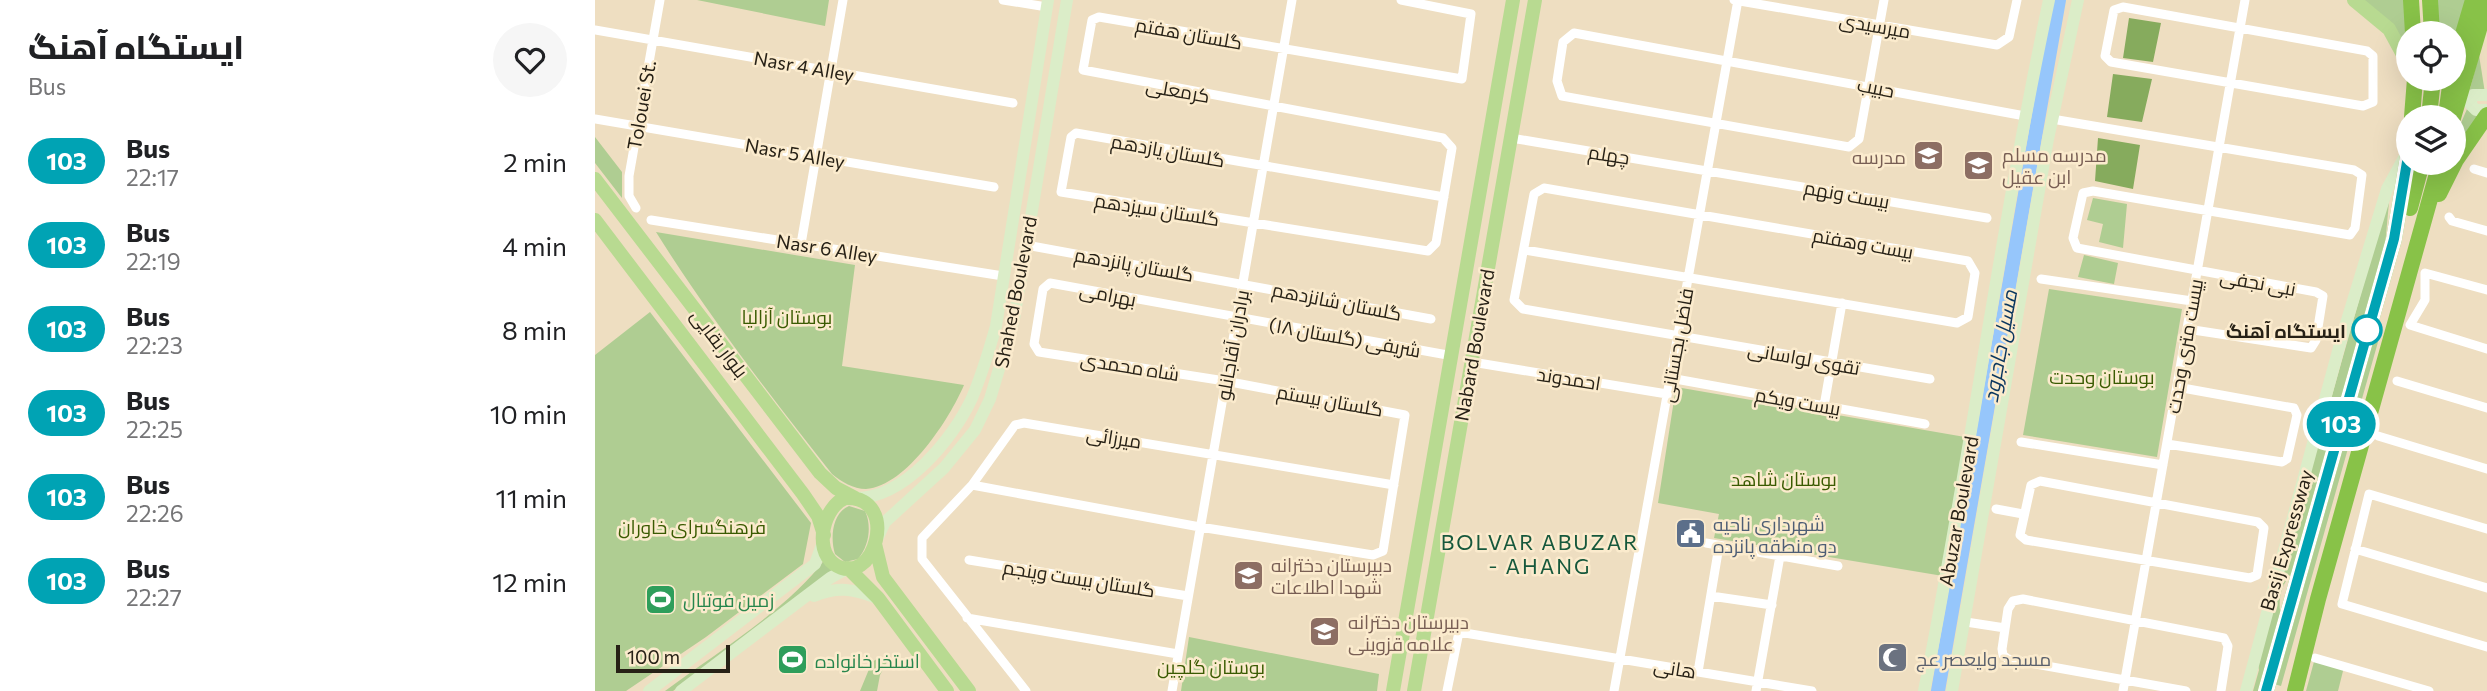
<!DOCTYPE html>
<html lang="en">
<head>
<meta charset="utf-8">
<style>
	body { margin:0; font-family:Commissioner,Cairo,sans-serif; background:#f6f6f6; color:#202124; height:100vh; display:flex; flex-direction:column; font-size:26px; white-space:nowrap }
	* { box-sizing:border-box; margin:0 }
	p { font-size:23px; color:#757577 }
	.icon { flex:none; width:38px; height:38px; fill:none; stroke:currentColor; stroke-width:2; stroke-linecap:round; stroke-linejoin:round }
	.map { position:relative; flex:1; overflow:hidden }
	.sheet { display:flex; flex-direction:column; background:#fff; width:595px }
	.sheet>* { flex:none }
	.badge { padding:0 14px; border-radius:23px; font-size:24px; line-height:46px }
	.buttons { position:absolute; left:1801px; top:21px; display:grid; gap:14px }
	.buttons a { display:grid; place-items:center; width:70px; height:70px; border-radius:50%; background:#fff; box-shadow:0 7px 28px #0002; font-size:35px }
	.scale { position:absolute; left:21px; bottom:18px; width:114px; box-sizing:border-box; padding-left:7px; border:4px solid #272116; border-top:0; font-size:19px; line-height:24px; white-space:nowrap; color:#272116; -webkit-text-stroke:5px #fbebcd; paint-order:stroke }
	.map>.badge { position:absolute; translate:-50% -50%; box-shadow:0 0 0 4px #fff }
	.round { display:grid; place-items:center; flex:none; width:74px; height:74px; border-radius:37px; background:#f6f6f6 }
	.head { display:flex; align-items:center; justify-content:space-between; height:119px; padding:0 28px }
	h1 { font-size:33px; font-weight:800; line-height:52px }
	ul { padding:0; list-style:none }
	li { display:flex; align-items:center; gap:21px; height:84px; padding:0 28px }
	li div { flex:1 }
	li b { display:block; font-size:26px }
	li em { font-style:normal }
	li .badge { min-width:77px; font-weight:700; text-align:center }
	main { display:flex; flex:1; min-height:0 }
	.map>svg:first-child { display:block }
	.green { fill:#afcd92 }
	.forest { fill:#86ab5d }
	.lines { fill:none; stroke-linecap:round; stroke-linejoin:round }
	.river { stroke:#96c6fb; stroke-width:14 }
	.street { stroke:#fff; stroke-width:9 }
	.secondary { stroke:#dbedc8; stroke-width:12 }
	.primary { stroke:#b8da91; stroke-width:14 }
	.highway { stroke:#88c248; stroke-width:16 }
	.line-casing { stroke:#fff; stroke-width:16 }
	.line { stroke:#00a3b4; stroke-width:10 }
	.stop-dot { fill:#fff; stroke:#00a3b4; stroke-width:3.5 }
	.labels { text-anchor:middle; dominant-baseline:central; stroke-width:5; stroke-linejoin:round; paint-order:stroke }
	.street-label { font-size:19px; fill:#272116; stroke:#fbebcd }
	.education-label { font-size:19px; fill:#785e54; stroke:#fbebcd; text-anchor:start }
	.park-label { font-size:19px; fill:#3a5b02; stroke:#fbebcd }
	.stop-label { font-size:19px; font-weight:bold; fill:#272116; stroke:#fbebcd; text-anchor:end }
	.service-label { font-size:19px; fill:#4e5e75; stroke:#fbebcd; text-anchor:start }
	.leisure-label { font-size:19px; fill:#27864d; stroke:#fbebcd; text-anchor:start }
	.worship-label { font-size:19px; fill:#5b616d; stroke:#fbebcd; text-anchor:start }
	.water-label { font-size:21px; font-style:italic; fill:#0a365f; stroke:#fbebcd }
	.neighbourhood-label { font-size:21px; letter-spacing:2px; fill:#16583c; stroke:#fbebcd }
</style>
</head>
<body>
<main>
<section class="sheet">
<div class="head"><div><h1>ایستگاه آهنگ</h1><p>Bus</p></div><a class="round"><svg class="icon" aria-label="heart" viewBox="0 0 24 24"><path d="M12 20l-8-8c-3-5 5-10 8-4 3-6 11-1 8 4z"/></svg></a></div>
<ul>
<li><span class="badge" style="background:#00a3b4;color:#fff">103</span><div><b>Bus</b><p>22:17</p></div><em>2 min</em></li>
<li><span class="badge" style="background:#00a3b4;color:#fff">103</span><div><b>Bus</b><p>22:19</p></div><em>4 min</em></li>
<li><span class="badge" style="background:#00a3b4;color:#fff">103</span><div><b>Bus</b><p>22:23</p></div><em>8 min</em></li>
<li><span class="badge" style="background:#00a3b4;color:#fff">103</span><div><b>Bus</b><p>22:25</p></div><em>10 min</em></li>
<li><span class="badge" style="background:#00a3b4;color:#fff">103</span><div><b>Bus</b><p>22:26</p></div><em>11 min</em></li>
<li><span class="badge" style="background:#00a3b4;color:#fff">103</span><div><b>Bus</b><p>22:27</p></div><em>12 min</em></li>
</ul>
</section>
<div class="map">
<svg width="1892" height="691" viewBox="0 0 1892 691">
	<rect width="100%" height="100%" fill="#eedec1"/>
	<path class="green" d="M 102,0 L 234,0 L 230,26 Z
		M 1767,0 L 1809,0 L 1812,49 Z
		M 1838,0 L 1872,0 L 1859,50 L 1858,33 L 1840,33 Z
		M 1884,55 L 1890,93 L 1872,100 Z
		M 1872,109 L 1884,113 L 1859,159 L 1859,139 Z
		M 0,137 L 27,172 L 27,198 L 0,163 Z
		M 1795,191 L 1790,246 L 1698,572 C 1687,582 1682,601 1686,615 L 1665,691 L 1658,691 L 1664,670 L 1662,660 Z
		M 1498,198 L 1532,204 L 1528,248 L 1504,242 L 1508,224 L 1492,220 Z
		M 61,232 L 260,265 L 247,366 L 369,385 C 355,418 312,486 271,489 C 258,489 247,482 237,474 C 175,395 114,317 61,232 Z
		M 1489,255 L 1523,263 L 1519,284 L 1483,277 Z
		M 1454,289 L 1587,309 L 1562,457 L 1428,435 Z
		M 55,312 L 216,523 L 208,564 L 111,637 L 31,691 L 0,691 L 0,355 Z
		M 1774,339 L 1783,342 L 1686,686 L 1679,684 Z
		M 1081,387 L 1370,437 L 1348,576 L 1119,538 L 1124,514 L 1063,503 Z
		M 254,506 L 270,511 C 277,526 274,546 263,559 L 250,562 L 240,554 C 235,538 237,513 254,506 Z
		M 230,559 L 240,568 L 78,691 L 70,691 C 119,654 195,608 230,559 Z
		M 594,637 L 784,674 L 782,691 L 586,691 Z
		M 285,657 L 293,660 L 285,675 L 282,691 L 265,691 L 277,662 Z
		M 1720,658 L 1749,667 L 1743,691 L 1711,691 Z"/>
	<path class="forest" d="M 1534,18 L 1566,23 L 1558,62 L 1528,58 Z
		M 1518,74 L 1557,79 L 1547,122 L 1512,117 Z
		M 1503,138 L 1545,145 L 1538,189 L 1500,181 Z"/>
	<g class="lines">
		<path class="river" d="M 1343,691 L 1464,0"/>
		<path class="street" d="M 408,0 L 452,7
			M 806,0 L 876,14 L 867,79 L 504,17 L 497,20 L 488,70 L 848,138 L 857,148 L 841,243 L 833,251 L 466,192 L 476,137 L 481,133 L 849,197
			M 1139,0 L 1402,45 L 1414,37 L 1422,0
			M 1289,0 L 1264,139 L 1254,147 L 967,96 L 962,81 L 968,42 L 979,33 L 1430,116
			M 1528,7 L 1772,51 L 1778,56 L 1778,102 L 1768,106 L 1516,62 L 1510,56 L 1519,10 Z
			M 0,30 L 418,103
			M 0,119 L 399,187
			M 1457,119 L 1759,170 L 1767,175 L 1760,228 L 1755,235 L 1498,191 L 1488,193 L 1478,238 L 1482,248 L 1721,292 L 1728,296 L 1721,340 L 1716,348 L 1592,329
			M 916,138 L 1392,218
			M 1879,169 L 1892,173
			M 41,208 L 34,196 L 34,176 L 65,0
			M 1854,217 L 1857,221 L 1892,231
			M 56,220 L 408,276
			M 206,244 L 248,0
			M 431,245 L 836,319
			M 930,250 L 1362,323 L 1373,317 L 1380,273 L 1373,261 L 949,188 L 939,194 L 919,300 L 928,309 L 1335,379
			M 1446,279 L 1597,301
			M 1892,290 L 1830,273 L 1830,300 L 1815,325 L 1892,349
			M 877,362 L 1072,394
			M 1075,378 L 1330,424
			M 1802,381 L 1892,408
			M 1229,406 L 1247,303
			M 1783,436 L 1892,469
			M 1426,442 L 1568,465
			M 1572,444 L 1687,462 L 1692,459 L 1702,415 L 1699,408 L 1693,407 L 1582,387
			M 1445,481 L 1663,522 L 1669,528 L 1662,575 L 1655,578 L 1431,540 L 1425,535 L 1436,485 Z
			M 377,485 L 605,527 L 778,555 L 788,551 L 810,415 L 630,381 L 444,352 L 439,344 L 448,289 L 455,283 L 858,356
			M 1401,509 L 1428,514
			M 1892,529 L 1774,494 L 1747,604 L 1892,647
			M 1111,543 L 1243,566
			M 1760,549 L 1892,588
			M 374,560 L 593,596
			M 1116,596 L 1177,605
			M 372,618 L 583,654
			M 1371,622 L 1410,628
			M 1720,658 L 1834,691
			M 1103,672 L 1124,546
			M 431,691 L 327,559 L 327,538 L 377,485 L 420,425 L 429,423 L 799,485
			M 577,691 L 697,0
			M 852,691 L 864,632 L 1217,691
			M 1019,691 L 1143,0
			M 1161,691 L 1185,556
			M 1528,691 L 1650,0
			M 1591,691 L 1413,659 L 1408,655 L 1407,649 L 1413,609 L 1418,601 L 1428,599 L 1629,638 L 1633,646 L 1626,691"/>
		<path class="secondary" d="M 1892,95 L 1878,95 L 1875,104 L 1881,110 L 1892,110
			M 260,498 C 309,499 358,439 377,398 C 387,374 394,351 401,326 L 453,0
			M 283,537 L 290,522 L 349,468 L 380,430 L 395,399 L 419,319 L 472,0
			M 219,596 C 243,586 258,589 282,598
			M 54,691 L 220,564 L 228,542
			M 86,691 L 235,578 L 253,568
			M 1329,691 C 1375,461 1405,229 1454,0
			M 1357,691 L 1453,139 L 1483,0
			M 1651,691 L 1746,340 L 1792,189 L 1809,158"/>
		<path class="primary" d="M 1759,0 L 1794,29 L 1813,64
			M 0,179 L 225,473 L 241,488 L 260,498
			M 0,220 L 208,494 L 223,516 L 229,535
			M 250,498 C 307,495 279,592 239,564 C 218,548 229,507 250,498 Z
			M 280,544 L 288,577 L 374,691
			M 253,568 L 283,598 L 352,691
			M 798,691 L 918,0
			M 819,691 L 940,0"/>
		<path class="highway" d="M 1816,0 L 1818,33
			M 1835,0 L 1837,33
			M 1858,68 L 1878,0
			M 1851,115 L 1856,79
			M 1817,117 L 1820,79
			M 1834,117 L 1838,79
			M 1858,118 L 1892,2
			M 1844,194 L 1861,160 L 1892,115
			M 1815,208 L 1827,163
			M 1671,691 L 1799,239 L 1813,156
			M 1700,691 L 1723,599 L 1845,163"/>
	</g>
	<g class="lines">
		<defs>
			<path id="line" d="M 1671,691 L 1799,239 L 1813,156"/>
		</defs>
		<use href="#line" class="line-casing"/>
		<use href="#line" class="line"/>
	</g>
	<defs>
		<symbol id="school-square" viewBox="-11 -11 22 22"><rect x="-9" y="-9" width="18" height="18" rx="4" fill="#8d6e63" stroke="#fbebcd"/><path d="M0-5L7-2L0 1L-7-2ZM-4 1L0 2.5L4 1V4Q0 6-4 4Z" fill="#fff"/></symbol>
		<symbol id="civic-square" viewBox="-11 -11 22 22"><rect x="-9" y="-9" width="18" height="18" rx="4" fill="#5c6f8a" stroke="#fbebcd"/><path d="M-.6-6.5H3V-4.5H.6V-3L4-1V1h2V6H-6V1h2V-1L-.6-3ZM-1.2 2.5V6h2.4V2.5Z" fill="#fff"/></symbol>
		<symbol id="stadium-square" viewBox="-11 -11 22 22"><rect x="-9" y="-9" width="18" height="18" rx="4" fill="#2e9e5b" stroke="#fbebcd"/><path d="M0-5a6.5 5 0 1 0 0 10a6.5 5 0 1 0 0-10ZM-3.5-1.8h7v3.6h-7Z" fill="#fff"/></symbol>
		<symbol id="mosque-square" viewBox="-11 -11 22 22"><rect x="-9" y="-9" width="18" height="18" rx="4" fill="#6b7280" stroke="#fbebcd"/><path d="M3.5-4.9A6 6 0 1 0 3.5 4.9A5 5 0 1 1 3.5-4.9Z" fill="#fff"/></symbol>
	</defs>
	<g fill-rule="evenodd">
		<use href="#school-square" x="1316" y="138" width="35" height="35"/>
		<use href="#school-square" x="1366" y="148" width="35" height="35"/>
		<use href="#civic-square" x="1078" y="516" width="35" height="35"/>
		<use href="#school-square" x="636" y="558" width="35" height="35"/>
		<use href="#stadium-square" x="48" y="582" width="35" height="35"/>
		<use href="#school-square" x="712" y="614" width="35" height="35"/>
		<use href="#mosque-square" x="1280" y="640" width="35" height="35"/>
		<use href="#stadium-square" x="180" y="642" width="35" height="35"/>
	</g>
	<circle class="stop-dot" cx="1772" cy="330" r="14"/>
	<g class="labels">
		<g class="street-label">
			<text transform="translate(1280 25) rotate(10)">میرسیدی</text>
			<text transform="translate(594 33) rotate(10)">گلستان هفتم</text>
			<text transform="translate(209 66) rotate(10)">Nasr 4 Alley</text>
			<text transform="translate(1281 87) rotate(11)">حبیب</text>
			<text transform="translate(583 90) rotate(10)">کرمعلی</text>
			<text transform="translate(46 105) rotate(-80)">Tolouei St.</text>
			<text transform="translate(573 150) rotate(10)">گلستان یازدهم</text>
			<text transform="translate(200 153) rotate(10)">Nasr 5 Alley</text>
			<text transform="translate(1014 154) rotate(9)">چهلم</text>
			<text transform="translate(1252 194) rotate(10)">بیست ونهم</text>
			<text transform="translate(562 209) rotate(9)">گلستان سیزدهم</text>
			<text transform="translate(1268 243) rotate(10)">بیست وهفتم</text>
			<text transform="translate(232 248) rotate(9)">Nasr 6 Alley</text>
			<text transform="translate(539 264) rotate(10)">گلستان پانزدهم</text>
			<text transform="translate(1663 282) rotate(10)">نبی نجفی</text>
			<text transform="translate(420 292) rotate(-79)">Shahed Boulevard</text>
			<text transform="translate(513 294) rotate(11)">بهرامی</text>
			<text transform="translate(742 301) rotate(11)">گلستان شانزدهم</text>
			<text transform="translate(750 337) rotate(10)">شریفی (گلستان ۱۸)</text>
			<text transform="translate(125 343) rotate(53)">بلوار بقایی</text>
			<text transform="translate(637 345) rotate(-80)">برادران آقاجانلو</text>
			<text transform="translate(879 345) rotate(-80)">Nabard Boulevard</text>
			<text transform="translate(1081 345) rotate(-80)">فاضل بجستانی</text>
			<text transform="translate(1589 346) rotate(-80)">بیست متری وحدت</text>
			<text transform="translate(1209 358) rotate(10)">تقوی لواسانی</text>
			<text transform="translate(535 366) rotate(9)">شاه محمدی</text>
			<text transform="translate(974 378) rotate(9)">احمدوند</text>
			<text transform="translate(735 400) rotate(10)">گلستان بیستم</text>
			<text transform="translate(1203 401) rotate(10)">بیست ویکم</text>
			<text transform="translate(519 437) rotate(9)">میرزائی</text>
			<text transform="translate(1363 511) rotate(-80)">Abuzar Boulevard</text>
			<text transform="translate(1691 540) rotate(-74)">Basij Expressway</text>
			<text transform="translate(484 578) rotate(9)">گلستان بیست وپنجم</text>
			<text transform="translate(1080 668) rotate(9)">هانی</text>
		</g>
		<g class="education-label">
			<text x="1407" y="154">مدرسه مسلم<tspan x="1407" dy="22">ابن عقیل</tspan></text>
			<text x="1311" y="156" text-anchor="end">مدرسه</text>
			<text x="676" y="564">دبیرستان دخترانه<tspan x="676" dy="22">شهدا اطلاعات</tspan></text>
			<text x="753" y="621">دبیرستان دخترانه<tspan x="753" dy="22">علامه قزوینی</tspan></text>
		</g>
		<g class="park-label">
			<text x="192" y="316">بوستان آزالیا</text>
			<text x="1507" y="376">بوستان وحدت</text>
			<text x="1189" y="478">بوستان شاهد</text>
			<text x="97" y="526">فرهنگسرای خاوران</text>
			<text x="616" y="666">بوستان گلچین</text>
		</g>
		<g class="stop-label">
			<text x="1751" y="330">ایستگاه آهنگ</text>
		</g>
		<g class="service-label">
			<text x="1118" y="523">شهرداری ناحیه<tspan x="1118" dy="22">دو منطقه پانزده</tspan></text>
		</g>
		<g class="leisure-label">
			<text x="88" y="599">زمین فوتبال</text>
			<text x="220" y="660">استخر خانواده</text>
		</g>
		<g class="worship-label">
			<text x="1321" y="658">مسجد ولیعصر عج</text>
		</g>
		<g class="water-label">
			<text transform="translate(1404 346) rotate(-80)">مسیل جاجرود</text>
		</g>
		<g class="neighbourhood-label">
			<text x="945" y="541">BOLVAR ABUZAR<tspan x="945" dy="24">- AHANG</tspan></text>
		</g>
	</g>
</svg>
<div class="buttons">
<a><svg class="icon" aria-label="locate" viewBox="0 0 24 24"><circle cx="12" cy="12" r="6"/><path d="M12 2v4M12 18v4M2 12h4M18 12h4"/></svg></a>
<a><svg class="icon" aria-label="layers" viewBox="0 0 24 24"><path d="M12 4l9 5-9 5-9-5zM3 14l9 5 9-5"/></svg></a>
</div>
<div class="scale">100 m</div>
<b class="badge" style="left:1746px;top:424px;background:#00a3b4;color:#fff">103</b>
</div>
</main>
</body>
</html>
